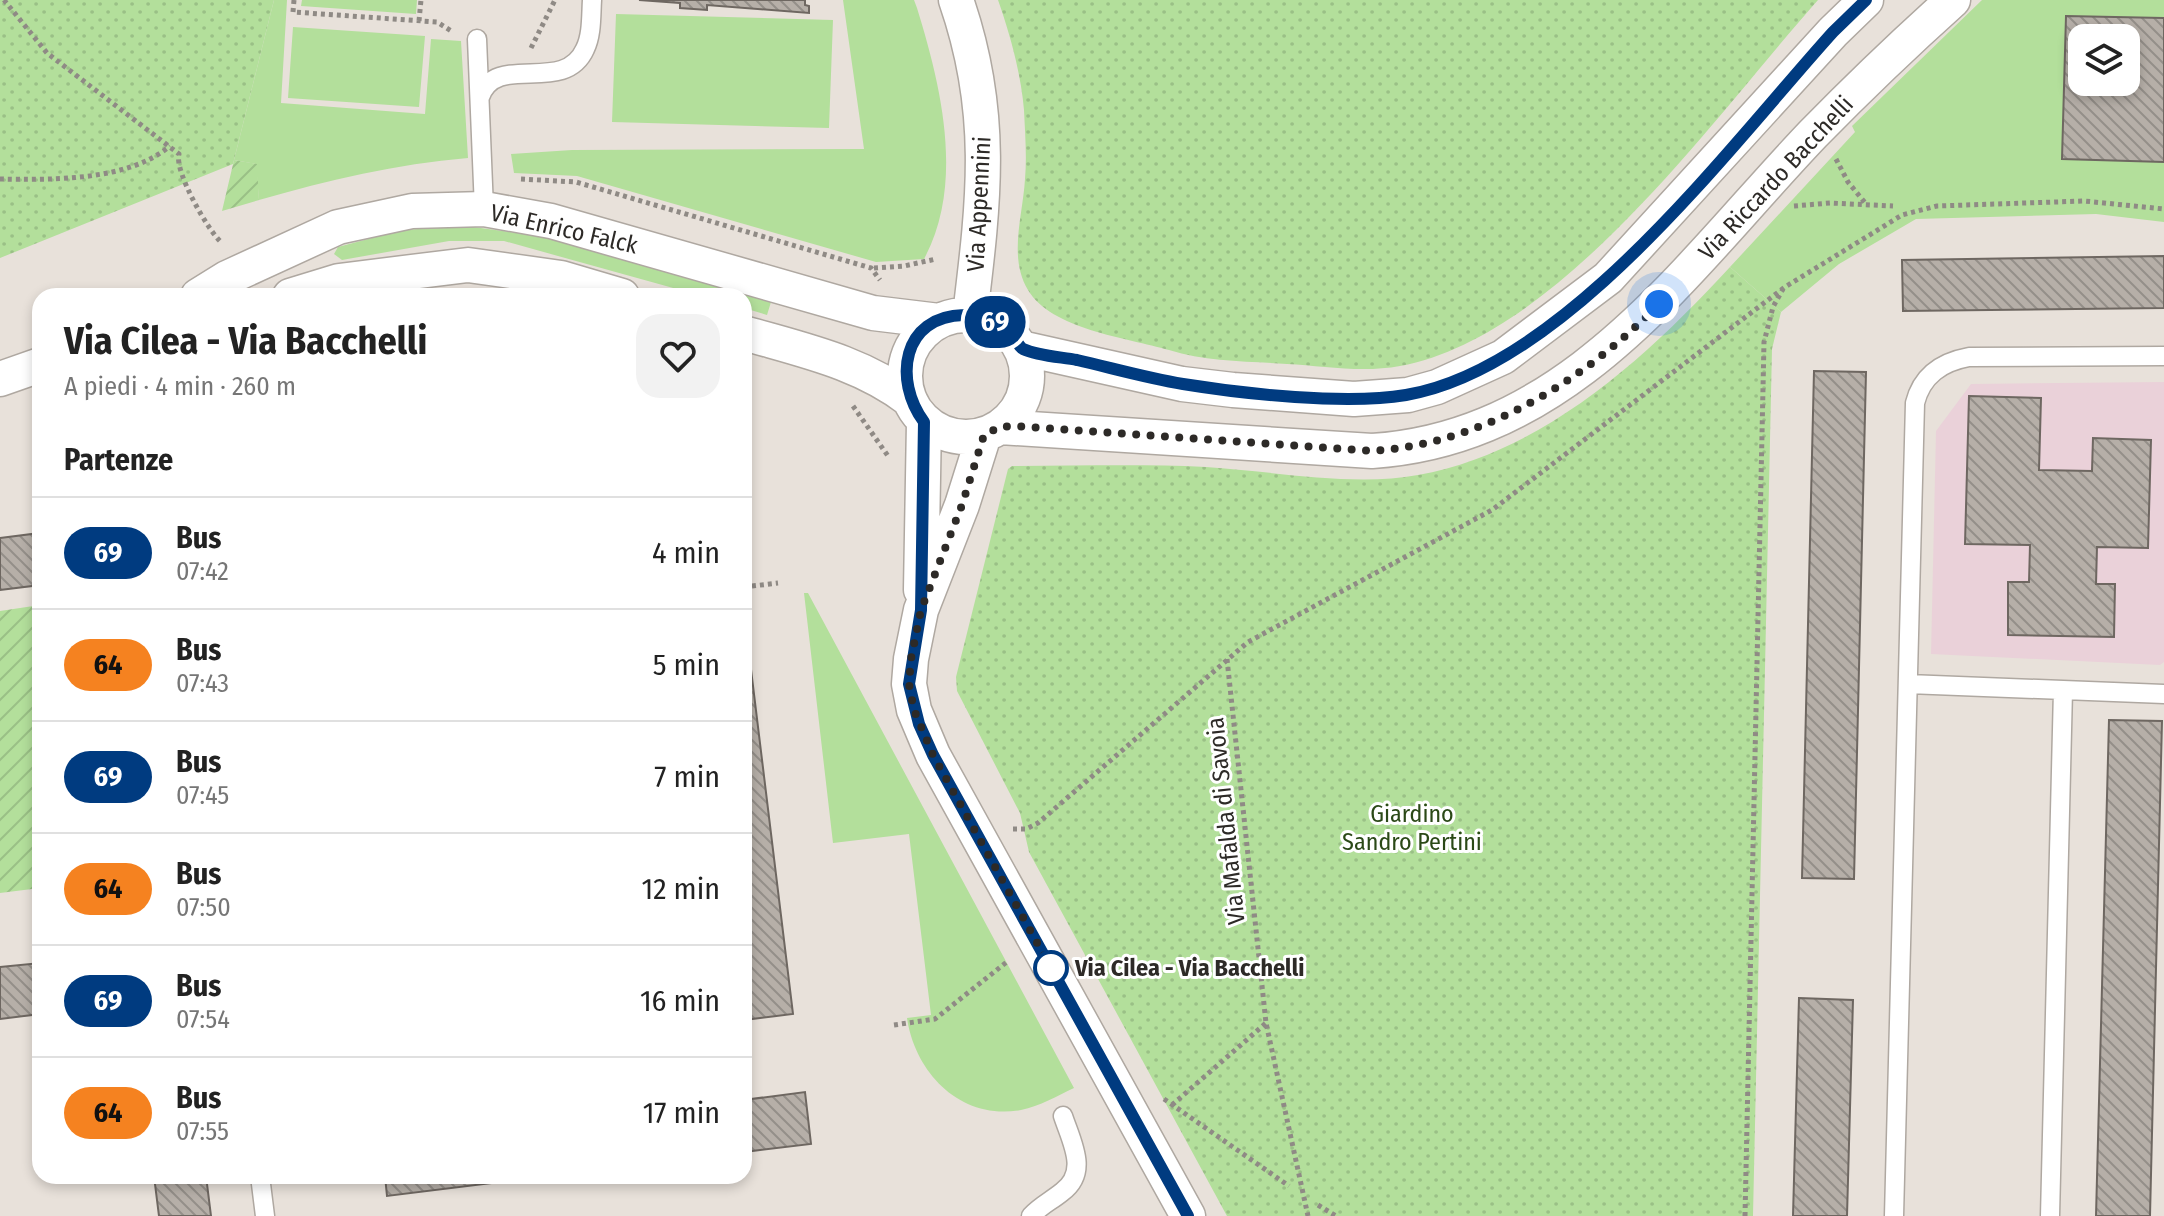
<!DOCTYPE html>
<html lang="it">
<head>
<meta charset="utf-8">
<style>
	body { margin:0; font-family:"Fira Sans Condensed",sans-serif; background:#f2f2f2; color:#222; height:100vh; display:flex; flex-direction:column; font-size:30px; white-space:nowrap }
	* { box-sizing:border-box; margin:0 }
	p { font-size:26px; color:#767676 }
	.icon { flex:none; width:44px; height:44px; fill:none; stroke:currentColor; stroke-width:2; stroke-linecap:round; stroke-linejoin:round }
	.map { position:relative; flex:1; overflow:hidden }
	.side { position:absolute; left:32px; top:288px; width:720px; height:896px; display:flex; flex-direction:column; background:#fff; border-radius:24px; box-shadow:0 4px 12px #0003 }
	.side>* { flex:none }
	.badge { padding:0 16px; border-radius:26px; font-size:28px; line-height:52px }
	.tools { position:absolute; left:2068px; top:24px; display:grid; gap:16px }
	.tools a { display:grid; place-items:center; width:72px; height:72px; border-radius:16px; background:#fff; box-shadow:0 4px 12px #0003; font-size:40px }
	.you { position:absolute; width:40px; height:40px; margin:-20px; border:6px solid #fff; border-radius:50%; background:#1a73e8; box-shadow:0 0 0 12px #1a73e833 }
	.map>.badge { position:absolute; translate:-50% -50%; box-shadow:0 0 0 4px #fff }
	h2 { padding:0 32px; font-size:30px; line-height:72px }
	.round { display:grid; place-items:center; flex:none; width:84px; height:84px; border-radius:24px; background:#f2f2f2 }
	.headline { display:flex; align-items:center; justify-content:space-between; height:136px; padding:0 32px }
	h1 { font-size:38px; font-weight:700; line-height:60px }
	ul { padding:0; list-style:none }
	li { display:flex; align-items:center; gap:24px; height:112px; padding:0 32px; border-top:2px solid #e0e0e0 }
	li div { flex:1 }
	li b { display:block; font-size:30px }
	li em { font-style:normal }
	li .badge { min-width:88px; font-weight:700; text-align:center }
	.map>svg:first-child { display:block }
	.education { fill:#ead1d9 }
	.grass { fill:#b3df9b }
	.park { fill:url(#park-dots) }
	.garden { fill:url(#garden-furrows) }
	.building { fill:url(#building-back-hatch); stroke:#6e6761; stroke-width:2; fill-rule:evenodd }
	.lines { fill:none; stroke-linecap:round; stroke-linejoin:round }
	.lane-casing { stroke:#afa8a1; stroke-width:21 }
	.street-casing { stroke:#afa8a1; stroke-width:37 }
	.path { stroke:#8f8a85; stroke-width:5; stroke-dasharray:4 4; stroke-linecap:butt }
	.lane { stroke:#fff; stroke-width:18 }
	.street { stroke:#fff; stroke-width:34 }
	.line-casing { stroke:#fff; stroke-width:18 }
	.line { stroke:#003b80; stroke-width:12 }
	.walk { stroke:#2d2a27; stroke-width:8; stroke-dasharray:0 14.4 }
	.stop-dot { fill:#fff; stroke:#003b80; stroke-width:4 }
	.labels { text-anchor:middle; dominant-baseline:central; stroke-width:6; stroke-linejoin:round; paint-order:stroke }
	.street-label { font-size:24px; fill:#2d2a27; stroke:#fff }
	.park-label { font-size:24px; fill:#2b4917; stroke:#fff }
	.stop-label { font-size:24px; font-weight:bold; fill:#2d2a27; stroke:#fff; text-anchor:start }
</style>
</head>
<body>
<div class="map">
<svg width="2164" height="1216" viewBox="0 0 2164 1216">
	<defs>
		<pattern id="park-dots" width="8" height="8" patternUnits="userSpaceOnUse" patternTransform="scale(2)"><rect width="8" height="8" fill="#b3df9b"/><path d="M2 2h.1M6 6h.1" fill="none" stroke="#9ac086" stroke-width="1.8" stroke-linecap="round"/></pattern>
		<pattern id="garden-furrows" width="10" height="10" patternUnits="userSpaceOnUse" patternTransform="scale(2)"><rect width="10" height="10" fill="#b3df9b"/><path d="M-1 1l2-2M0 10L10 0M9 11l2-2" fill="none" stroke="#9ac086"/></pattern>
		<pattern id="building-back-hatch" width="6" height="6" patternUnits="userSpaceOnUse" patternTransform="scale(2)"><rect width="6" height="6" fill="#b6afa8"/><path d="M-1 5l2 2M0 0l6 6M5-1l2 2" fill="none" stroke="#948f89"/></pattern>
	</defs>
	<rect width="100%" height="100%" fill="#e8e1da"/>
	<path class="education" d="M 2164,382 L 2164,662 L 2160,665 L 1931,654 L 1936,431 L 1971,384 Z"/>
	<path class="grass" d="M 274,0 L 287,0 L 281,103 L 425,114 L 431,39 L 461,41 L 468,158 C 396,164 329,180 259,200 L 256,164 L 234,160 Z
		M 302,0 L 417,0 L 416,14 L 301,6 Z
		M 843,0 L 914,0 L 917,8 C 941,86 965,183 924,259 L 876,262 L 577,176 L 514,173 L 511,154 L 572,150 L 864,149 Z
		M 1982,0 L 2164,0 L 2164,18 L 2066,16 L 2062,159 L 2164,162 L 2164,222 L 2096,214 L 1916,219 L 1839,264 L 1781,312 L 1730,267 L 1855,132 L 1852,126 Z
		M 616,14 L 833,20 L 829,128 L 612,122 Z
		M 293,27 L 425,36 L 419,107 L 288,98 Z
		M 466,226 L 547,237 L 771,302 L 767,315 L 744,308 L 744,296 L 702,296 L 504,241 L 449,241 L 342,260 L 334,254 L 338,247 L 402,230 Z
		M 804,593 L 808,593 L 1074,1088 C 1057,1096 1040,1106 1021,1110 C 961,1121 915,1073 907,1018 L 931,1015 L 909,834 L 833,843 Z"/>
	<path class="park" d="M 0,0 L 274,0 L 233,164 L 0,258 Z
		M 998,0 L 1818,0 C 1713,118 1561,336 1400,366 C 1363,373 1323,366 1287,364 C 1247,361 1207,362 1169,350 C 1127,338 1051,329 1028,290 C 1008,257 1023,215 1025,179 C 1027,156 1025,133 1024,110 C 1021,74 1010,34 998,0 Z
		M 1730,267 L 1781,312 L 1772,349 L 1753,1216 L 1227,1216 L 1029,852 L 1020,813 L 957,691 L 956,677 L 1008,469 L 1012,466 C 1076,466 1142,464 1206,467 C 1272,471 1353,487 1418,475 C 1544,452 1646,358 1730,267 Z"/>
	<path class="garden" d="M 234,160 L 257,164 L 259,200 L 222,211 Z
		M 40,605 L 40,888 L 0,893 L 0,611 Z"/>
	<path class="building" d="M 639,0 L 805,0 L 805,5 L 809,6 L 809,13 L 707,5 L 707,10 L 680,8 L 680,3 Z
		M 2066,16 L 2164,18 L 2164,162 L 2062,159 ZM 2082,38 L 2126,38 L 2126,82 L 2082,82 Z
		M 2164,256 L 2164,308 L 1903,311 L 1902,260 Z
		M 1814,371 L 1866,372 L 1854,879 L 1802,878 Z
		M 1969,396 L 2041,398 L 2039,470 L 2092,471 L 2093,438 L 2151,440 L 2148,548 L 2097,547 L 2096,584 L 2115,584 L 2114,637 L 2008,635 L 2008,582 L 2029,582 L 2030,545 L 1965,544 Z
		M 40,533 L 40,585 L 0,590 L 0,538 Z
		M 744,612 L 793,1014 L 744,1020 Z
		M 2109,720 L 2162,721 L 2150,1216 L 2096,1216 Z
		M 40,963 L 40,1014 L 0,1019 L 0,967 Z
		M 1799,998 L 1853,1000 L 1847,1216 L 1793,1216 Z
		M 805,1092 L 811,1144 L 744,1152 L 744,1100 Z
		M 154,1176 L 206,1176 L 211,1216 L 159,1216 Z
		M 385,1176 L 549,1176 L 387,1196 Z"/>
	<g class="lines">
		<defs>
			<path id="lane" d="M 477,39 L 484,209
				M 480,97 C 496,51 564,96 585,49 C 592,35 591,16 592,0
				M 1908,684 L 2164,694
				M 260,1176 L 265,1216
				M 1031,1216 C 1040,1206 1051,1201 1062,1192 C 1089,1172 1072,1143 1063,1116
				M 1894,1216 L 1915,403 C 1922,375 1942,362 1969,357 L 2164,356
				M 2050,1216 L 2063,690"/>
			<path id="street" d="M 956,0 C 995,112 984,200 970,315
				M 198,296 L 227,278 L 338,227 L 412,211 L 484,209 L 551,221 L 873,313 L 939,321
				M 290,296 L 339,281 L 468,265 L 561,278 L 622,296
				M905 376a61 61 0 1 1 122 0a61 61 0 1 1-122 0Z
				M 744,333 C 802,350 861,362 910,400
				M 1021,348 L 1182,384 L 1233,390 L 1354,399 L 1408,395 L 1437,387 L 1503,357 L 1608,278 L 1833,32 L 1866,0
				M 0,379 L 40,365
				M 1000,427 L 1372,451 C 1573,438 1686,267 1813,134 C 1858,88 1905,43 1953,0
				M 984,435 L 962,505 L 921,610 L 911,659 L 909,684 L 914,710 L 933,755 L 1188,1216
				M 921,590 L 924,422"/>
		</defs>
		<use href="#lane" class="lane-casing"/>
		<use href="#street" class="street-casing"/>
		<path class="path" d="M 4,0 L 47,53 L 179,154 C 174,171 208,231 222,243
			M 294,0 L 293,12 L 437,22 L 453,32
			M 419,21 L 421,0
			M 531,48 L 555,0
			M 1836,159 L 1848,182 L 1866,204
			M 0,179 C 53,180 128,181 170,146
			M 521,179 L 576,182 L 871,268 L 880,280
			M 1794,206 L 1830,203 L 1893,206
			M 874,268 L 904,266 L 936,259
			M 853,406 L 888,456
			M 744,587 L 778,583
			M 1227,659 L 1266,1023 L 1308,1216
			M 1013,829 L 1026,829 L 1038,823 L 1248,642 L 1492,510 L 1785,287 L 1902,215 L 1937,206 L 2084,201 L 2164,209
			M 894,1025 L 935,1019 L 1008,961
			M 1164,1099 L 1289,1186
			M 1172,1105 L 1266,1023
			M 1318,1205 L 1336,1216
			M 1745,1216 L 1764,342 L 1773,307 L 1783,289"/>
		<use href="#lane" class="lane"/>
		<use href="#street" class="street"/>
	</g>
	<g class="lines">
		<defs>
			<path id="line" d="M 1188,1216 L 933,755 L 919,724 L 909,684 L 921,610 L 924,422 C 893,380 902,316 964,315 C 982,314 1000,321 1012,335 C 1016,339 1019,347 1023,349 C 1038,356 1061,357 1077,360 C 1112,368 1147,378 1183,384 C 1244,394 1346,405 1406,395 C 1566,368 1729,147 1833,32 L 1866,0"/>
		</defs>
		<use href="#line" class="line-casing"/>
		<use href="#line" class="line"/>
		<path class="walk" d="M 1051,968 L 933,755 L 914,710 L 909,684 L 911,659 L 921,610 L 962,505 L 984,435 L 1000,427 L 1014,426 L 1372,451 C 1482,444 1584,381 1659,304"/>
	</g>
	<circle class="stop-dot" cx="1051" cy="968" r="16"/>
	<g class="labels">
		<g class="street-label">
			<text transform="translate(1776 178) rotate(-47)">Via Riccardo Bacchelli</text>
			<text transform="translate(979 204) rotate(-87)">Via Appennini</text>
			<text transform="translate(564 229) rotate(13)">Via Enrico Falck</text>
			<text transform="translate(1226 821) rotate(-96)">Via Mafalda di Savoia</text>
		</g>
		<g class="park-label">
			<text x="1412" y="814">Giardino<tspan x="1412" dy="28">Sandro Pertini</tspan></text>
		</g>
		<g class="stop-label">
			<text x="1075" y="968">Via Cilea - Via Bacchelli</text>
		</g>
	</g>
</svg>
<div class="tools">
<a><svg class="icon" aria-label="layers" viewBox="0 0 24 24"><path d="M12 4l9 5-9 5-9-5zM3 14l9 5 9-5"/></svg></a>
</div>
<div class="you" style="left:1659px;top:304px"></div>
<b class="badge" style="left:995px;top:322px;background:#003b80;color:#fff">69</b>
<section class="side">
<div class="headline"><div><h1>Via Cilea - Via Bacchelli</h1><p>A piedi · 4 min · 260 m</p></div><a class="round"><svg class="icon" aria-label="heart" viewBox="0 0 24 24"><path d="M12 20l-8-8c-3-5 5-10 8-4 3-6 11-1 8 4z"/></svg></a></div>
<h2>Partenze</h2>
<ul>
<li><span class="badge" style="background:#003b80;color:#fff">69</span><div><b>Bus</b><p>07:42</p></div><em>4 min</em></li>
<li><span class="badge" style="background:#f58220;color:#111">64</span><div><b>Bus</b><p>07:43</p></div><em>5 min</em></li>
<li><span class="badge" style="background:#003b80;color:#fff">69</span><div><b>Bus</b><p>07:45</p></div><em>7 min</em></li>
<li><span class="badge" style="background:#f58220;color:#111">64</span><div><b>Bus</b><p>07:50</p></div><em>12 min</em></li>
<li><span class="badge" style="background:#003b80;color:#fff">69</span><div><b>Bus</b><p>07:54</p></div><em>16 min</em></li>
<li><span class="badge" style="background:#f58220;color:#111">64</span><div><b>Bus</b><p>07:55</p></div><em>17 min</em></li>
</ul>
</section>
</div>
</body>
</html>
